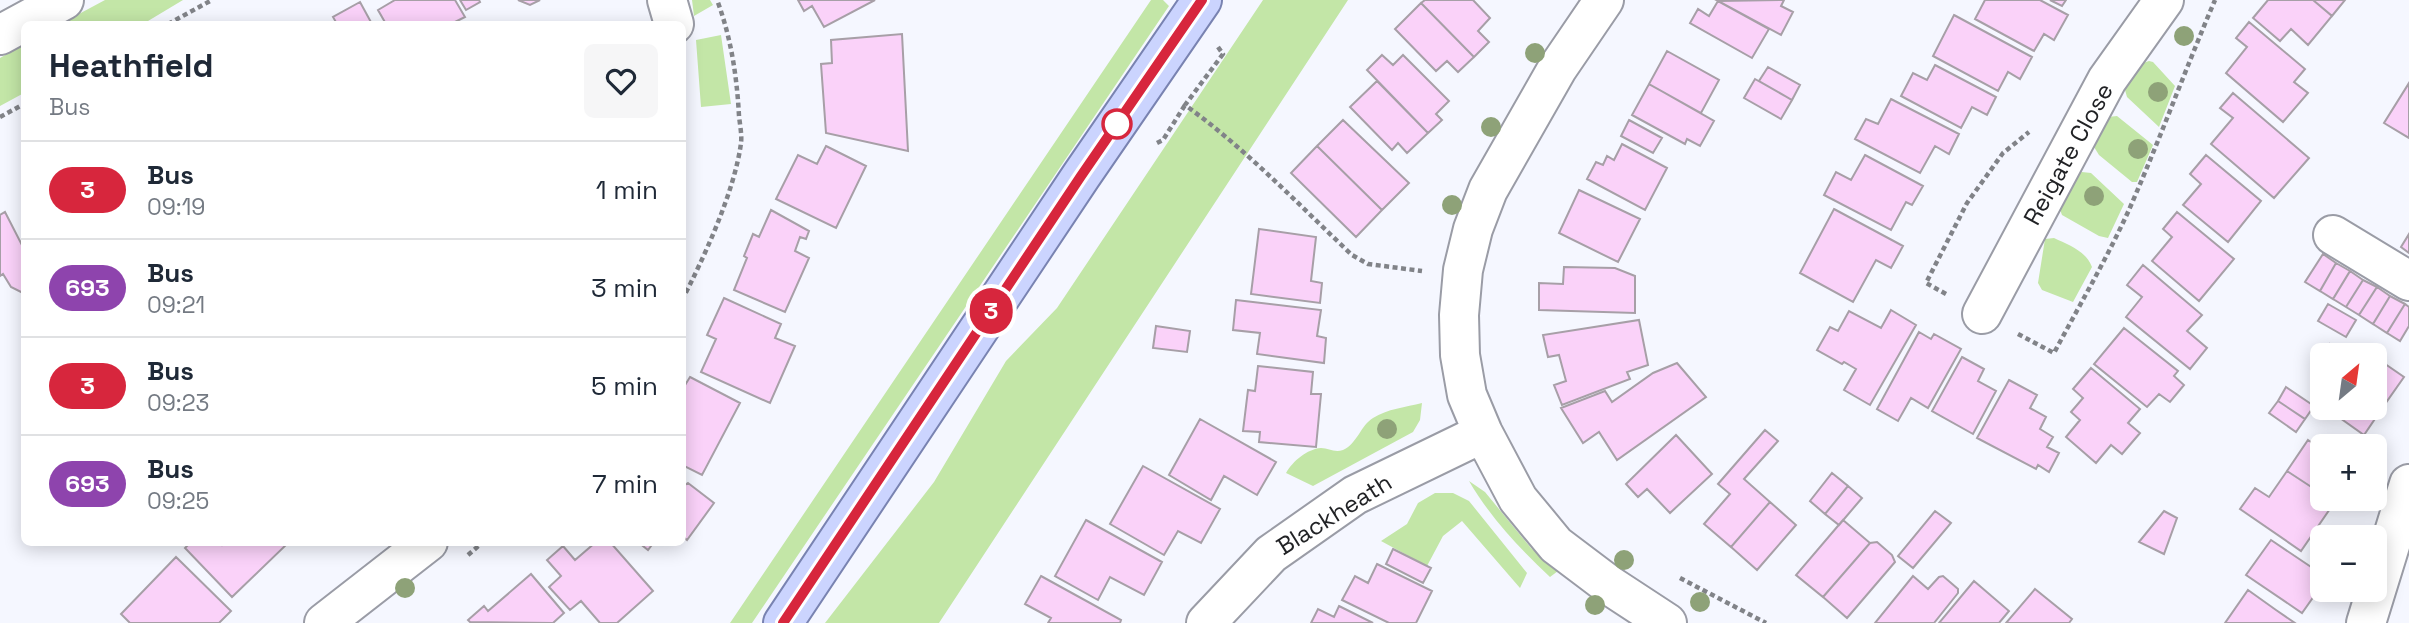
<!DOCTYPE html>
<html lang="en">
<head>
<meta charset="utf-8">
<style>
	body { margin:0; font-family:"Space Grotesk",sans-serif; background:#f6f6f7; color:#1f2937; height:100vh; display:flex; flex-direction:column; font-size:26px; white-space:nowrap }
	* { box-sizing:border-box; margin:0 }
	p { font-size:23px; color:#747a83 }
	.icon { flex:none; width:38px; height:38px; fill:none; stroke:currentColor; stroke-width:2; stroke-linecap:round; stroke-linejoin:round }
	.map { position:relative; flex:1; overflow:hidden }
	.details { position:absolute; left:21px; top:21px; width:665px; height:525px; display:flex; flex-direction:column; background:#fff; border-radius:10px; box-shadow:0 4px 18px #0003 }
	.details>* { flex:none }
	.badge { padding:0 14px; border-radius:23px; font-size:24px; line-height:46px }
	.needle { width:46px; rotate:29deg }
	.fabs { position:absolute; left:2310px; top:343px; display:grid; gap:14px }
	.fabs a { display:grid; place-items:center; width:77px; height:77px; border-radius:10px; background:#fff; box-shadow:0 4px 18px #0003; font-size:35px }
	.map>.badge { position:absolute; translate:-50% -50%; box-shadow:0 0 0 4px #fff }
	.round { display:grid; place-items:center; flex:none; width:74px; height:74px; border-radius:10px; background:#f6f6f7 }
	.summary { display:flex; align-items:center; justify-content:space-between; height:119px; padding:0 28px }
	h1 { font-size:33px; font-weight:800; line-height:52px }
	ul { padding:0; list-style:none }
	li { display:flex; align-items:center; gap:21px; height:98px; padding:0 28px; border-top:2px solid #e0e1e3 }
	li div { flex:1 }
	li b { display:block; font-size:26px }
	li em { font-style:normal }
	li .badge { min-width:77px; font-weight:700; text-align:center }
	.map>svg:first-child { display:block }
	.green { fill:#c3e6a7 }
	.building { fill:#fad2f9; stroke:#a79fa7; stroke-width:2 }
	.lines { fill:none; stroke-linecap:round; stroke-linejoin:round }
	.minor-casing { stroke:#9a9ca6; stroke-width:42 }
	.major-casing { stroke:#7983b1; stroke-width:42 }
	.path { stroke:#818388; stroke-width:4.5; stroke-dasharray:5 3.5; stroke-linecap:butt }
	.minor { stroke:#fff; stroke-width:38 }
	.major { stroke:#cbd4fe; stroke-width:38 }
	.tree { fill:#8ea278 }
	.line-casing { stroke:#fff; stroke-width:16 }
	.line { stroke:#d7263d; stroke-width:10 }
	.stop-dot { fill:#fff; stroke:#d7263d; stroke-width:3.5 }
	.labels { text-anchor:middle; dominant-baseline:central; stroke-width:5; stroke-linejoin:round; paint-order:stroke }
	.street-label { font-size:24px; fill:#212225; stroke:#fff }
</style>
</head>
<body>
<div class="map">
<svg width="2409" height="623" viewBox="0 0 2409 623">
	<rect width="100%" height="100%" fill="#f5f7ff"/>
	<path class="green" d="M 105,0 L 183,0 L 143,24 L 65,24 L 64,22 Z
		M 692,0 L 710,0 L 713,5 L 694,16 Z
		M 1151,0 L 1163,0 L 1169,6 L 752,623 L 730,623 Z
		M 1263,0 L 1348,0 L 939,623 L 825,623 L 934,482 L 1006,361 L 1057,308 Z
		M 721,35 L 731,104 L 701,107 L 696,40 Z
		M 24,44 L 24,93 L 0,106 L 0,58 Z
		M 2149,61 L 2153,62 L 2175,86 L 2159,127 L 2127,97 L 2125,90 L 2143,63 Z
		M 2117,116 L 2153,145 L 2137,182 L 2132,182 L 2099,155 L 2094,147 L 2108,117 Z
		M 2082,172 L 2091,173 L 2124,204 L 2108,238 L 2099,236 L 2062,215 L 2059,207 L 2075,174 Z
		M 2054,238 C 2069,245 2086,251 2092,267 L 2073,302 L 2042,290 L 2038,283 L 2045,239 Z
		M 1422,403 L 1420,420 L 1413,432 L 1313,486 L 1286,473 C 1293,461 1307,449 1321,448 C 1329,448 1334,453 1343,450 C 1357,444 1361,425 1373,418 C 1387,409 1406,407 1422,403 Z
		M 1469,481 L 1485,492 L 1531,548 L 1558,571 L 1550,577 C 1520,549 1490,517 1469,481 Z
		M 1435,493 L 1453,493 L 1469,501 L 1527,573 L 1520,588 L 1462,521 L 1443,536 L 1427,566 L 1381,541 L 1407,524 L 1418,503 Z"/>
	<path class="building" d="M 395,0 L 455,0 L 465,17 L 451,24 L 386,24 L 378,10 Z
		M 460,0 L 479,0 L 480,2 L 466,10 Z
		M 518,0 L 540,0 L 530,5 Z
		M 798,0 L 875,0 L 824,27 L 812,6 L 804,11 Z
		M 1425,0 L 1473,0 L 1490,18 L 1478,31 L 1489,42 L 1474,57 L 1421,3 Z
		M 1784,0 L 1781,6 L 1793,12 L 1781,35 L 1718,1 Z
		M 1985,0 L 2040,0 L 2068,15 L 2054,40 L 2044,34 L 2034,51 L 1975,19 Z
		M 2050,0 L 2066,0 L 2062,6 Z
		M 2268,0 L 2313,0 L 2332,16 L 2308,45 L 2291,29 L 2280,41 L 2253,18 Z
		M 2313,0 L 2345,0 L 2332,16 Z
		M 1718,1 L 1769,29 L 1752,58 L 1690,23 L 1698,9 L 1709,16 Z
		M 360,2 L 372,24 L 337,24 L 333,17 Z
		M 1421,3 L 1474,57 L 1458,72 L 1447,61 L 1436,71 L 1395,29 Z
		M 1954,15 L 2032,57 L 2020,79 L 2008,72 L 1998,91 L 1933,56 Z
		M 2249,22 L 2305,69 L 2294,82 L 2308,93 L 2283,122 L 2226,73 L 2247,47 L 2236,38 Z
		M 902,34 L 908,151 L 826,133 L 821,64 L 832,63 L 831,40 Z
		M 1667,51 L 1719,80 L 1701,113 L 1649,84 Z
		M 1382,55 L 1393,65 L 1403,55 L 1449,101 L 1436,114 L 1442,120 L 1428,133 L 1367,70 Z
		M 1935,65 L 1996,97 L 1987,115 L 1972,107 L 1961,128 L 1901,96 L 1913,73 L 1927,80 Z
		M 1768,67 L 1800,85 L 1792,100 L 1759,81 Z
		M 1755,79 L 1792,100 L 1781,119 L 1744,98 Z
		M 1377,81 L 1428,133 L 1407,153 L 1398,143 L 1392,150 L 1350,107 Z
		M 2409,83 L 2409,138 L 2384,123 Z
		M 1649,84 L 1714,121 L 1700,146 L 1687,139 L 1685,144 L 1632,115 Z
		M 2233,93 L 2309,158 L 2274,198 L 2211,144 L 2233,118 L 2220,108 Z
		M 1891,99 L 1959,134 L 1949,154 L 1935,146 L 1920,173 L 1855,139 L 1866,119 L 1878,124 Z
		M 1343,120 L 1409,183 L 1382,210 L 1317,146 Z
		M 1629,120 L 1662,138 L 1653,153 L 1621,136 Z
		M 1622,144 L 1667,168 L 1645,210 L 1587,179 L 1596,162 L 1603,165 L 1607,156 L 1614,160 Z
		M 826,146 L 866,166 L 836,228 L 776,199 L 798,155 L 817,164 Z
		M 1317,146 L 1382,210 L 1356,237 L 1291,173 Z
		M 1865,155 L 1923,186 L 1912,205 L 1906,202 L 1891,230 L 1824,195 L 1836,172 L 1851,180 Z
		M 2206,155 L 2261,201 L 2228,242 L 2183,205 L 2201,184 L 2190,174 Z
		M 1579,190 L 1640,219 L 1618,262 L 1559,233 Z
		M 1834,209 L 1903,246 L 1891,268 L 1876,260 L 1853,302 L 1800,273 Z
		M 771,210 L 809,231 L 806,239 L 800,237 L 795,251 L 809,258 L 785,312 L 734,290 L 747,258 L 744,256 L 753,234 L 759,237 Z
		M 5,212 L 24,249 L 24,292 L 23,293 L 11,287 L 3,274 L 0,276 L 0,215 Z
		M 2177,212 L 2234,259 L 2199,301 L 2152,261 L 2172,237 L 2163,229 Z
		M 1259,229 L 1316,237 L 1311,281 L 1322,283 L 1320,303 L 1251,294 Z
		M 2409,234 L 2409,253 L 2401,247 Z
		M 2323,254 L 2336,263 L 2320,291 L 2305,282 Z
		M 2336,263 L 2350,271 L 2333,299 L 2320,291 Z
		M 2143,265 L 2202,315 L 2187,331 L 2207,348 L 2190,369 L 2126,317 L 2142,297 L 2127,285 Z
		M 1564,267 L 1615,268 L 1635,276 L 1635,313 L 1539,310 L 1539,283 L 1563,284 Z
		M 2350,271 L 2363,280 L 2346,307 L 2333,299 Z
		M 2363,280 L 2377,287 L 2359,315 L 2346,307 Z
		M 2377,287 L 2390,296 L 2373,324 L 2359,315 Z
		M 2390,296 L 2405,304 L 2387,333 L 2373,324 Z
		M 724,298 L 781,324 L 775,338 L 795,346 L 770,403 L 701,372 L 716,339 L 707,335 Z
		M 1236,300 L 1321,310 L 1317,336 L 1326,338 L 1324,363 L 1257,354 L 1260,333 L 1233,330 Z
		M 2328,304 L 2356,320 L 2346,337 L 2318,321 Z
		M 2405,304 L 2409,307 L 2409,326 L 2400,341 L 2387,333 Z
		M 1891,310 L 1916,325 L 1870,405 L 1844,390 L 1856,369 L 1844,362 L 1842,364 L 1817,350 L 1830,327 L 1838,331 L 1849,311 L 1881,328 Z
		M 1639,320 L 1648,365 L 1627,372 L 1630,379 L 1562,405 L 1554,385 L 1566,381 L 1559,355 L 1548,357 L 1543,335 Z
		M 1156,326 L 1190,331 L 1187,352 L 1153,348 Z
		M 2124,328 L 2178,371 L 2174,376 L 2184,385 L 2170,402 L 2159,394 L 2147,407 L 2094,364 Z
		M 1919,332 L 1931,339 L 1934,334 L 1961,349 L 1928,408 L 1911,398 L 1898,421 L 1877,409 Z
		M 2330,344 L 2346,355 L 2323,355 Z
		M 2357,345 L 2372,355 L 2349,355 Z
		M 1962,357 L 1984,369 L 1978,381 L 1996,391 L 1973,434 L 1932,411 Z
		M 2375,357 L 2404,377 L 2385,404 L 2375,397 Z
		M 1677,363 L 1706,397 L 1617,460 L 1599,432 L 1583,443 L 1561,408 L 1605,391 L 1612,402 L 1653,373 Z
		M 1258,366 L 1313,372 L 1311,394 L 1321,394 L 1316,447 L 1259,442 L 1260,432 L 1243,431 L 1248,390 L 1255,391 Z
		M 2091,368 L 2140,409 L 2128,423 L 2140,433 L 2122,454 L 2111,445 L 2096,463 L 2066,437 L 2080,420 L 2071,412 L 2083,398 L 2073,389 Z
		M 690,377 L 740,403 L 702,475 L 682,465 L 682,390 Z
		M 2009,380 L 2037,395 L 2030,408 L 2046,417 L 2040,429 L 2053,437 L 2047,447 L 2059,453 L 2049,472 L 2038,465 L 2036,469 L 1977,438 Z
		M 2286,387 L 2314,406 L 2305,419 L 2278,401 Z
		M 2375,397 L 2385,404 L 2364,435 L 2326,408 L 2375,408 Z
		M 2278,401 L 2305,419 L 2296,432 L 2269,413 Z
		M 1200,419 L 1276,462 L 1257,495 L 1224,476 L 1211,500 L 1169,475 Z
		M 1765,430 L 1778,441 L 1744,479 L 1770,502 L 1731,547 L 1704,524 L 1730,494 L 1718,484 Z
		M 1676,435 L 1712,474 L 1670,513 L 1647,489 L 1638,497 L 1626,484 Z
		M 2308,440 L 2322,450 L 2322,494 L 2287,471 Z
		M 1143,466 L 1220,509 L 1201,543 L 1178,531 L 1164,555 L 1110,524 Z
		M 2287,471 L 2322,494 L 2322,499 L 2329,499 L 2334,503 L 2301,551 L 2240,509 L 2255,488 L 2269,497 Z
		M 1832,473 L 1848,486 L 1825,514 L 1810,501 Z
		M 688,483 L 714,503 L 687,540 L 682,536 L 682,487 Z
		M 1848,486 L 1862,498 L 1839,525 L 1825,514 Z
		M 1770,502 L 1796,525 L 1757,570 L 1731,547 Z
		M 1935,511 L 1951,523 L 1913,568 L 1898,556 Z
		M 2164,511 L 2177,518 L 2164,554 L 2139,542 Z
		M 1086,520 L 1162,562 L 1144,595 L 1110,577 L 1098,600 L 1055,576 Z
		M 1843,520 L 1870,543 L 1823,597 L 1796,575 Z
		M 2271,540 L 2320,573 L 2313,584 L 2319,589 L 2302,613 L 2246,575 Z
		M 191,542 L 219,542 L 222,545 L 225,542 L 287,544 L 232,597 L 185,548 Z
		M 596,542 L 610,542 L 653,591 L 617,623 L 600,623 L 581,601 L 570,610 L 549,587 L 561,576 L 547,560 L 563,546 L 575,560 Z
		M 638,542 L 654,542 L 648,550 Z
		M 1877,542 L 1892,555 L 1895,562 L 1847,618 L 1823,597 L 1870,543 Z
		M 1393,549 L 1431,568 L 1423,583 L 1386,564 Z
		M 176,557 L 231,611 L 219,623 L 130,623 L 121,614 Z
		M 1377,564 L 1432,591 L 1416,623 L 1389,623 L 1342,600 L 1355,576 L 1368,583 Z
		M 531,574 L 564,613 L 553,623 L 470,622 L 468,620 L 484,606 L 488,611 Z
		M 1041,576 L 1121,620 L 1120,623 L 1048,623 L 1051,618 L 1025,604 Z
		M 1913,576 L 1928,589 L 1939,577 L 1943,576 L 1958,589 L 1958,593 L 1934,623 L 1875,623 Z
		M 1974,581 L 2009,611 L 1999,623 L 1939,623 Z
		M 2035,589 L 2072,619 L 2069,623 L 2006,623 Z
		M 2248,590 L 2276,610 L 2295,623 L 2225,623 Z
		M 1339,606 L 1373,623 L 1311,623 L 1318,609 L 1334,617 Z"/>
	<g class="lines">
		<defs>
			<path id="minor" d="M 667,0 L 674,24
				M 1604,0 L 1557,69 L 1488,190 L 1473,229 L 1463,270 L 1459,315 L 1460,355 L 1467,395 L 1483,433 L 1518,499 L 1556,545 L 1609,585 L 1667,623
				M 0,35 L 64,0
				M 2333,235 L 2409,281
				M 1982,314 L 2107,80 L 2164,0
				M 324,623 L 428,542
				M 1206,623 L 1271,554 L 1355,495 L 1483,433
				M 2366,623 L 2409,484"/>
			<path id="major" d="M 783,623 L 1081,176 L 1202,0"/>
		</defs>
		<use href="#minor" class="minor-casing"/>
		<use href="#major" class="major-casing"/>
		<path class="path" d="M 168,24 L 212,0
			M 1218,47 L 1223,54 L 1185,105 C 1246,149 1297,203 1352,255 L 1368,264 L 1422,271
			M 0,117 L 24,104
			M 1157,143 L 1163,140 L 1185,105
			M 1946,294 L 1926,283 L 1967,203 L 2003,153 L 2029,132
			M 682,300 C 704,258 735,190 741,143 C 742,135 740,125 739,116 C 737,77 731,37 717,0
			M 2018,334 L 2054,353 C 2079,306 2106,260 2128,212 C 2159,142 2185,70 2215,0
			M 468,555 L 483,542
			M 1680,578 L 1766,623"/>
		<use href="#minor" class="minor"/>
		<use href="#major" class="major"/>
	</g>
	<g class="tree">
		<circle cx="2184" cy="36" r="10"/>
		<circle cx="1535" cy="53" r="10"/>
		<circle cx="2158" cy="92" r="10"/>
		<circle cx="1491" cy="127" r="10"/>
		<circle cx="2138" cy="149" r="10"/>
		<circle cx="2094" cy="196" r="10"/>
		<circle cx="1452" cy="205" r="10"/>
		<circle cx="1387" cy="429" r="10"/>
		<circle cx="1624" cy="560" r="10"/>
		<circle cx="405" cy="588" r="10"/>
		<circle cx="1700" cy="602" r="10"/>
		<circle cx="1595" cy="605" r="10"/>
	</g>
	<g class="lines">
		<defs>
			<path id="line" d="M 783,623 L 1081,176 L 1202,0"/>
		</defs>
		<use href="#line" class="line-casing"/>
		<use href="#line" class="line"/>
	</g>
	<circle class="stop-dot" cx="1117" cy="124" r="14"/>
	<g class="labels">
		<g class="street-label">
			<text transform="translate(2068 154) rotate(-61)">Reigate Close</text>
			<text transform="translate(1334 514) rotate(-32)">Blackheath</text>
		</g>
	</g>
</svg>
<div class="fabs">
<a><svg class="needle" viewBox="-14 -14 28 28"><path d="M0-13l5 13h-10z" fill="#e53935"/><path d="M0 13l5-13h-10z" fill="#747a83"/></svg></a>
<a>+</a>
<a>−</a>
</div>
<b class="badge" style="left:991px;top:311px;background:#d7263d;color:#fff">3</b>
<section class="details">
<div class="summary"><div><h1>Heathfield</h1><p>Bus</p></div><a class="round"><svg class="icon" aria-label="heart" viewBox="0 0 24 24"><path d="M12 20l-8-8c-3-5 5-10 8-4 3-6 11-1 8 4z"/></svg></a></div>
<ul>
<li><span class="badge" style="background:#d7263d;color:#fff">3</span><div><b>Bus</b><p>09:19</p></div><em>1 min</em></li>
<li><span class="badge" style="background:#8e44ad;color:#fff">693</span><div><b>Bus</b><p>09:21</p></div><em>3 min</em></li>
<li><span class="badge" style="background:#d7263d;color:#fff">3</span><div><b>Bus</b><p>09:23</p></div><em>5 min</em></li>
<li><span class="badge" style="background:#8e44ad;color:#fff">693</span><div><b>Bus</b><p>09:25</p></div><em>7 min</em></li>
</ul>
</section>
</div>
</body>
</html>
